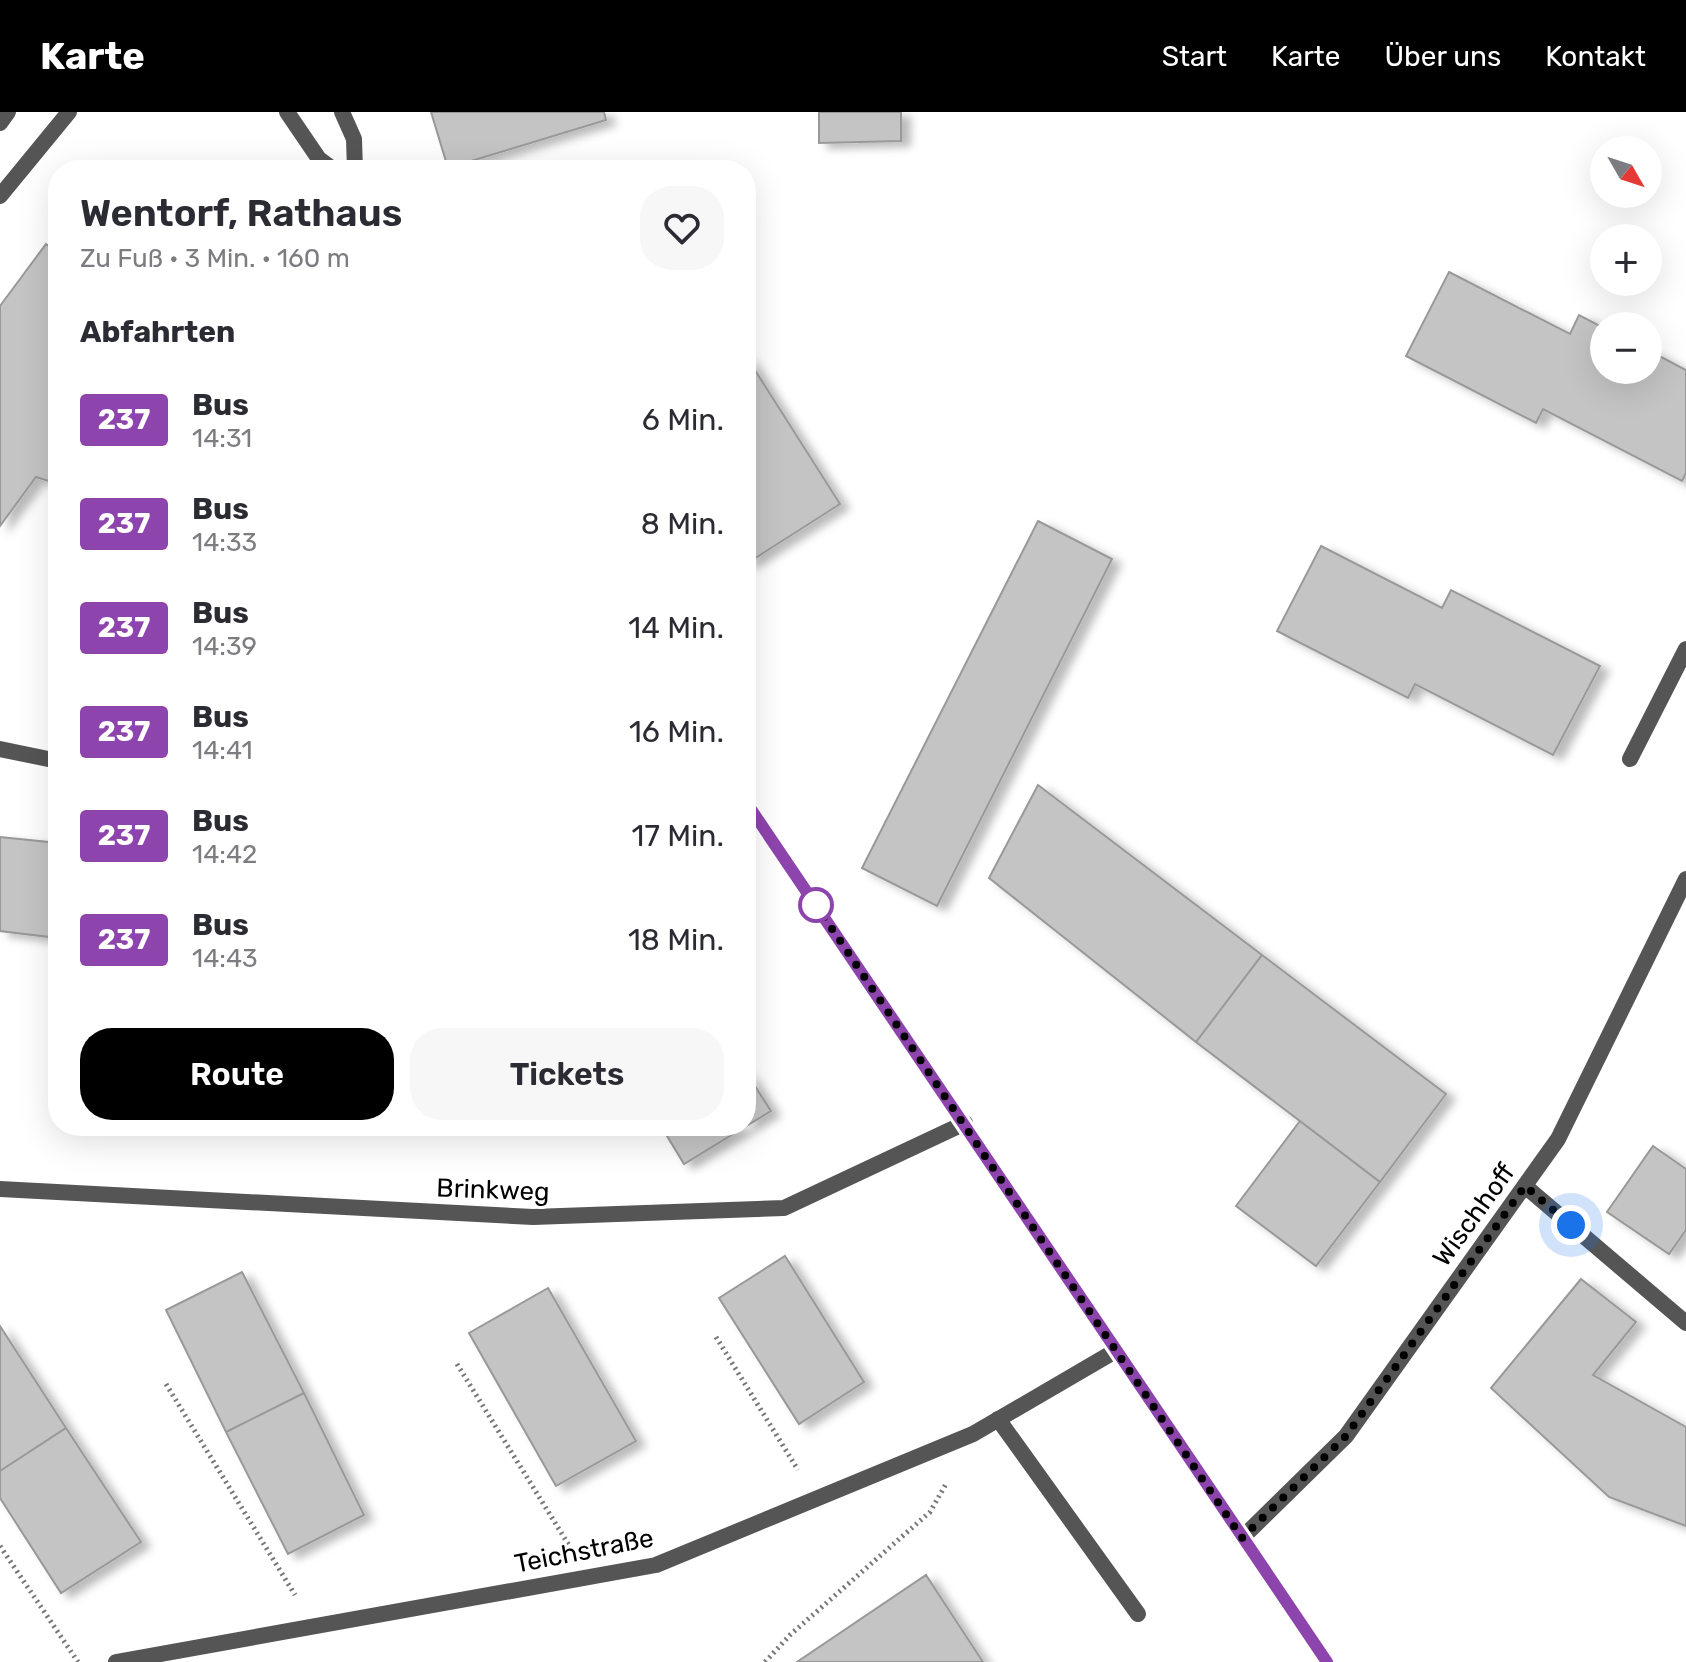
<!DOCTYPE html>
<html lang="de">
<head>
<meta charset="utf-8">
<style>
	body { margin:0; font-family:Rubik,sans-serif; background:#f7f7f7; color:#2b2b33; height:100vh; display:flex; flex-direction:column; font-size:30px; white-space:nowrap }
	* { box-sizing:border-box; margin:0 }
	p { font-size:26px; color:#7c7c81 }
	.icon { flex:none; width:44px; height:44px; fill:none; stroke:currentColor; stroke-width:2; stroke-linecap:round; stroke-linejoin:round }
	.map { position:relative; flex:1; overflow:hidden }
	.panel { position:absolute; left:48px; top:48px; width:708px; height:976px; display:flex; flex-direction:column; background:#fff; border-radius:32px; box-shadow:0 8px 32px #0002 }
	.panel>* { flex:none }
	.badge { padding:0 16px; border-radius:6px; font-size:28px; line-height:52px }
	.needle { width:52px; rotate:129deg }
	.tools { position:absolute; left:1590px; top:24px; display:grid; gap:16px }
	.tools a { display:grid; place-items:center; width:72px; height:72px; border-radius:50%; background:#fff; box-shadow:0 8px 32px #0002; font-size:40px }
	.you { position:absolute; width:40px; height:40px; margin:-20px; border:6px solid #fff; border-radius:50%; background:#1a73e8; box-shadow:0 0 0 12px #1a73e833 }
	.map>.badge { position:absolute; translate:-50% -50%; box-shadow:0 0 0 4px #fff }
	h2 { padding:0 32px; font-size:30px; line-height:72px }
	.round { display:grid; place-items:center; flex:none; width:84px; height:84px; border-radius:32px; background:#f7f7f7 }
	.overview { display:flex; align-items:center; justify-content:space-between; height:136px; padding:0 32px }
	h1 { font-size:38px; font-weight:600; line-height:60px }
	.action { display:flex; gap:16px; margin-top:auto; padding:16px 32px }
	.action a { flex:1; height:92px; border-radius:32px; background:#000; color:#fff; font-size:32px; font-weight:600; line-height:92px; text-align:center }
	.action a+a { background:#f7f7f7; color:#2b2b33 }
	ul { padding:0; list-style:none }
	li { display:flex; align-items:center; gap:24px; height:104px; padding:0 32px }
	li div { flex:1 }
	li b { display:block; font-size:30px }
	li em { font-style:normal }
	li .badge { min-width:88px; font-weight:700; text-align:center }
	header { display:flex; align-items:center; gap:48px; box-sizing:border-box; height:112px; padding:0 40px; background:#000; color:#fff }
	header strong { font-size:38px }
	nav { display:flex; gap:44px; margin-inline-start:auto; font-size:28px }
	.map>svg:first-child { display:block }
	.building { fill:#c4c4c4; stroke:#999; stroke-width:2; filter:url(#shadow) }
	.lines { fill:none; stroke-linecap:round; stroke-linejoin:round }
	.path { stroke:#777; stroke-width:5; stroke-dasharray:2 4; stroke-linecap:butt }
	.lane { stroke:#555; stroke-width:16 }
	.street { stroke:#555; stroke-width:16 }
	.line-casing { stroke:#fff; stroke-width:18 }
	.line { stroke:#8e44ad; stroke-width:12 }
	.walk { stroke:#000; stroke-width:8; stroke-dasharray:0 14.4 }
	.stop-dot { fill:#fff; stroke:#8e44ad; stroke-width:4 }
	.labels { text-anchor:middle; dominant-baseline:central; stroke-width:6; stroke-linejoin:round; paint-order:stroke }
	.street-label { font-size:26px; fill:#000; stroke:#fff }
</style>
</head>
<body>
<header>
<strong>Karte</strong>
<nav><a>Start</a><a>Karte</a><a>Über uns</a><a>Kontakt</a></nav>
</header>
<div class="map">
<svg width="1686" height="1550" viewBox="0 0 1686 1550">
	<defs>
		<filter id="shadow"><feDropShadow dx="9" dy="5" stdDeviation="4" flood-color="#0004"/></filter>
	</defs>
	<rect width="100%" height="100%" fill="#fff"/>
	<path class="building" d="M 431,0 L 604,0 L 606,8 L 448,56 Z
		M 819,0 L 901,0 L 901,29 L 819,31 Z
		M 46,132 L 58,142 L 58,372 L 36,365 L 0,414 L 0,194 Z
		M 1449,160 L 1570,222 L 1579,203 L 1604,216 L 1604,258 L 1648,258 L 1648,238 L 1686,258 L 1686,361 L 1682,369 L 1543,297 L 1536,311 L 1406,244 Z
		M 746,244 L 840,392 L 746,452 Z
		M 1038,409 L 1112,447 L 937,794 L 862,756 Z
		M 1321,434 L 1442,496 L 1451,478 L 1600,554 L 1553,643 L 1415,572 L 1408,586 L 1277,519 Z
		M 1038,673 L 1262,843 L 1196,930 L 989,766 Z
		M 0,725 L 58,731 L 58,826 L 0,819 Z
		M 1262,843 L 1446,982 L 1380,1070 L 1196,930 Z
		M 746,960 L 771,999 L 684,1052 L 661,1014 L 746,1014 Z
		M 1300,1009 L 1380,1070 L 1316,1154 L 1236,1094 Z
		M 1653,1034 L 1686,1057 L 1686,1118 L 1669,1142 L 1607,1100 Z
		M 785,1144 L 864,1270 L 799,1312 L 719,1186 Z
		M 242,1160 L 304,1281 L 226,1320 L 166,1198 Z
		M 1581,1167 L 1636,1210 L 1593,1263 L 1686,1315 L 1686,1414 L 1609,1385 L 1491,1276 Z
		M 548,1176 L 636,1329 L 556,1374 L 469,1221 Z
		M 0,1214 L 66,1316 L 0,1359 Z
		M 304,1281 L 364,1403 L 288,1442 L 226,1320 Z
		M 66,1316 L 141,1430 L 61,1481 L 0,1386 L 0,1359 Z
		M 926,1463 L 983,1550 L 797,1550 Z"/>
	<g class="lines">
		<path class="path" d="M 716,1225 L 798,1358
			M 457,1252 L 570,1435
			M 166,1272 L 295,1483
			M 0,1434 L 78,1550
			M 765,1550 L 790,1523 L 930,1400 L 946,1372"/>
		<path class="lane" d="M 0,637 L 58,649
			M 1630,647 L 1686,537
			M 1525,1074 L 1686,1211
			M 998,1307 L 1138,1502"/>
		<path class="street" d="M 287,0 L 319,47 L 334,58
			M 342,0 L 354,27 L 355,58
			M 0,11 L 8,0
			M 0,84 L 69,0
			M 746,690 L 1327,1550
			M 0,1077 L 533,1105 L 784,1096 L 965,1011
			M 1242,1426 L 1346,1324 L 1558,1027 L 1686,767
			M 116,1550 L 656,1453 L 973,1322 L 1117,1238"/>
	</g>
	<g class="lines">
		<defs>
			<path id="line" d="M 746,690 L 1327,1550"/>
		</defs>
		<use href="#line" class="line-casing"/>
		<use href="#line" class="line"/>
		<path class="walk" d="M 816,793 L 1242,1426 L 1346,1324 L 1525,1074 L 1571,1113"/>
	</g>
	<circle class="stop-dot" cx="816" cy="793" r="16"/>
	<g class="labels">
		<g class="street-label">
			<text transform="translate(493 1078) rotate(2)">Brinkweg</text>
			<text transform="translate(1474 1103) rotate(-54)">Wischhoff</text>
			<text transform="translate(584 1439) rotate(-11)">Teichstraße</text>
		</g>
	</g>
</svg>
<div class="tools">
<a><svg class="needle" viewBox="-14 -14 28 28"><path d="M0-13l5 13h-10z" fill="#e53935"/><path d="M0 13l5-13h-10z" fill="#7c7c81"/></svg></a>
<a>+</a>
<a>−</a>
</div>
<div class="you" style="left:1571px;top:1113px"></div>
<section class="panel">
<div class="overview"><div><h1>Wentorf, Rathaus</h1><p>Zu Fuß · 3 Min. · 160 m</p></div><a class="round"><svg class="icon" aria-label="heart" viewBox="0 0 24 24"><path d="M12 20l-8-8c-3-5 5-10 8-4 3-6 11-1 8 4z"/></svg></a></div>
<h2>Abfahrten</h2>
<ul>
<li><span class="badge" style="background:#8e44ad;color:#fff">237</span><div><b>Bus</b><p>14:31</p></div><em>6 Min.</em></li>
<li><span class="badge" style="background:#8e44ad;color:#fff">237</span><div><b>Bus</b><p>14:33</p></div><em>8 Min.</em></li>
<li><span class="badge" style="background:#8e44ad;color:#fff">237</span><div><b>Bus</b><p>14:39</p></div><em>14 Min.</em></li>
<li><span class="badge" style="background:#8e44ad;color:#fff">237</span><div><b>Bus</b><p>14:41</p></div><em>16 Min.</em></li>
<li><span class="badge" style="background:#8e44ad;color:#fff">237</span><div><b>Bus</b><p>14:42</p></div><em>17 Min.</em></li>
<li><span class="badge" style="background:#8e44ad;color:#fff">237</span><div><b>Bus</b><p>14:43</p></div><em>18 Min.</em></li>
</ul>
<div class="action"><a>Route</a><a>Tickets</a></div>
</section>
</div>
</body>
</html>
